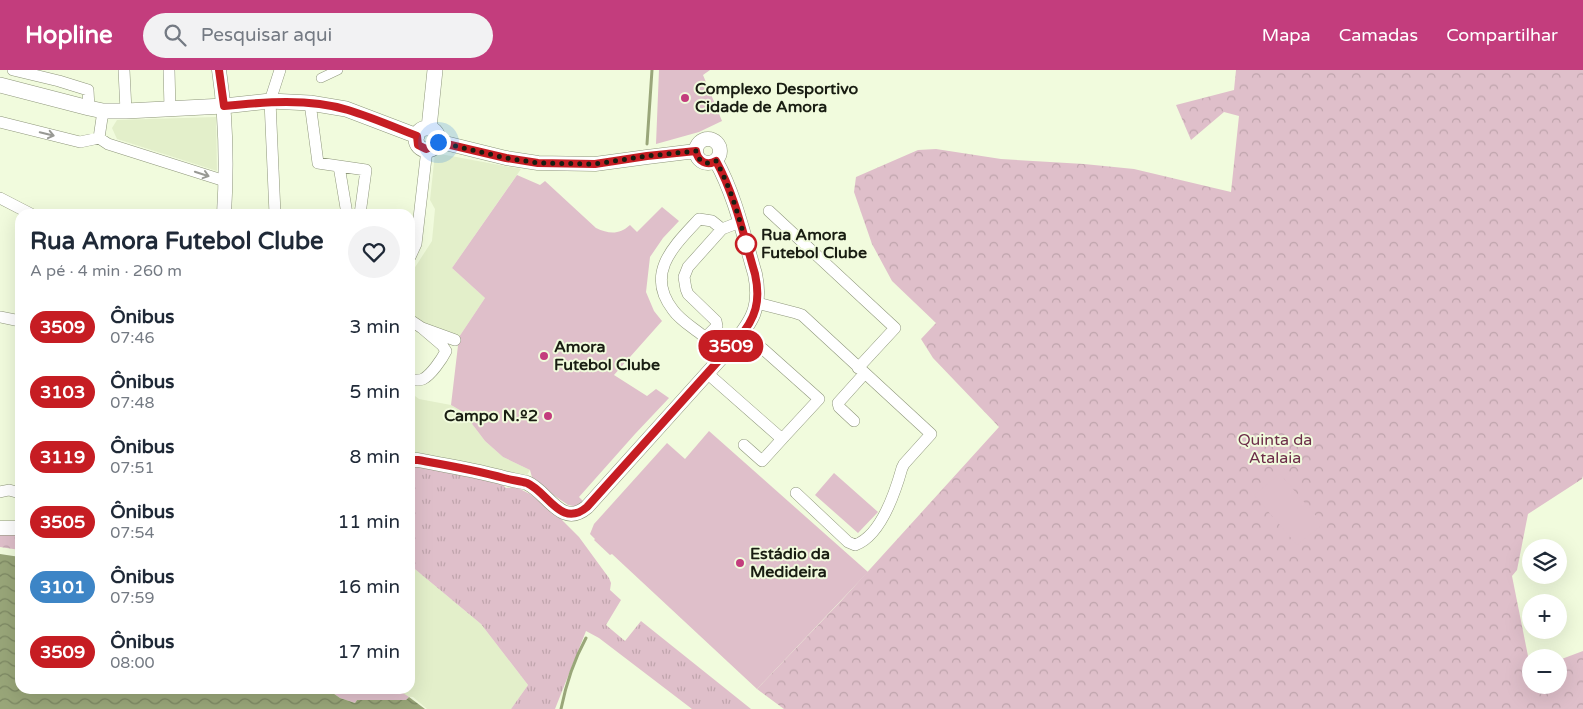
<!DOCTYPE html>
<html lang="pt">
<head>
<meta charset="utf-8">
<style>
	body { margin:0; font-family:"Varela Round",sans-serif; background:#f2f2f3; color:#1f2937; height:100vh; display:flex; flex-direction:column; font-size:19px; white-space:nowrap }
	* { box-sizing:border-box; margin:0 }
	p { font-size:16px; color:#747a83 }
	.icon { flex:none; width:28px; height:28px; fill:none; stroke:currentColor; stroke-width:2; stroke-linecap:round; stroke-linejoin:round }
	.map { position:relative; flex:1; overflow:hidden }
	.panel { position:absolute; left:15px; top:139px; width:400px; height:485px; display:flex; flex-direction:column; background:#fff; border-radius:15px; box-shadow:0 5px 20px #0002 }
	.panel>* { flex:none }
	.badge { padding:0 10px; border-radius:16px; font-size:18px; line-height:32px }
	.tools { position:absolute; left:1522px; top:469px; display:grid; gap:10px }
	.tools a { display:grid; place-items:center; width:45px; height:45px; border-radius:50%; background:#fff; box-shadow:0 5px 20px #0002; font-size:25px }
	.you { position:absolute; width:25px; height:25px; margin:-12px; border:4px solid #fff; border-radius:50%; background:#1a73e8; box-shadow:0 0 0 8px #1a73e833 }
	.map>.badge { position:absolute; translate:-50% -50%; box-shadow:0 0 0 2px #fff }
	.round { display:grid; place-items:center; flex:none; width:52px; height:52px; border-radius:26px; background:#f2f2f3 }
	.headline { display:flex; align-items:center; justify-content:space-between; height:85px; padding:0 15px }
	h1 { font-size:24px; font-weight:700; line-height:38px }
	ul { padding:0; list-style:none }
	li { display:flex; align-items:center; gap:15px; height:65px; padding:0 15px }
	li div { flex:1 }
	li b { display:block; font-size:19px }
	li em { font-style:normal }
	li .badge { min-width:55px; font-weight:700; text-align:center }
	header { display:flex; align-items:center; gap:30px; box-sizing:border-box; height:70px; padding:0 25px; background:#c33d7d; color:#fff }
	header strong { font-size:24px }
	nav { display:flex; gap:28px; margin-inline-start:auto; font-size:18px }
	.search { width:350px; height:45px; background:#f2f2f3; display:flex; align-items:center; gap:12px; box-sizing:border-box; padding:0 18px; border-radius:28px; color:#747a83; font-size:19px }
	.map>svg:first-child { display:block }
	.built { fill:#e3efca }
	.grass { fill:url(#grass-tufts) }
	.forest { fill:url(#forest-crowns) }
	.garden { fill:#dfbfca }
	.water { fill:url(#water-waves) }
	.lines { fill:none; stroke-linecap:round; stroke-linejoin:round }
	.stream { stroke:#99a679; stroke-width:3 }
	.pedestrian-casing { stroke:#8e967b; stroke-width:10 }
	.minor-casing { stroke:#8e967b; stroke-width:12 }
	.tertiary-casing { stroke:#8e967b; stroke-width:15 }
	.secondary-casing { stroke:#8e967b; stroke-width:16 }
	.pedestrian { stroke:#fff; stroke-width:9 }
	.minor { stroke:#fff; stroke-width:11 }
	.tertiary { stroke:#fff; stroke-width:14 }
	.secondary { stroke:#fff; stroke-width:15 }
	.oneway { stroke:#989994 }
	.line-casing { stroke:#fff; stroke-width:11 }
	.line { stroke:#c61d23; stroke-width:8 }
	.walk { stroke:#191d12; stroke-width:5; stroke-dasharray:0 9 }
	.poi-dot { fill:#c33d7d; stroke:#f1fbdd; stroke-width:2 }
	.stop-dot { fill:#fff; stroke:#c61d23; stroke-width:2.5 }
	.labels { text-anchor:middle; dominant-baseline:central; stroke-width:4; stroke-linejoin:round; paint-order:stroke }
	.poi-label { font-size:16px; font-weight:bold; fill:#191d12; stroke:#f1fbdd; text-anchor:start }
	.stop-label { font-size:16px; font-weight:bold; fill:#191d12; stroke:#f1fbdd; text-anchor:start }
	.park-label { font-size:16px; fill:#6c2d49; stroke:#f1fbdd }
</style>
</head>
<body>
<header>
<strong>Hopline</strong>
<div class="search"><svg class="icon" aria-label="search" viewBox="0 0 24 24"><circle cx="10" cy="10" r="6"/><path d="M15 15l6 6"/></svg>Pesquisar aqui</div>
<nav><a>Mapa</a><a>Camadas</a><a>Compartilhar</a></nav>
</header>
<div class="map">
<svg width="1583" height="639" viewBox="0 0 1583 639">
	<defs>
		<pattern id="grass-tufts" width="24" height="20" patternUnits="userSpaceOnUse" patternTransform="scale(1.25)"><rect width="24" height="20" fill="#dfbfca"/><path d="M3 7l-1-3M5 7V3M7 7l1-3M15 17l-1-3M17 17v-4M19 17l1-3" fill="none" stroke="#bfa4ac"/></pattern>
		<pattern id="forest-crowns" width="20" height="18" patternUnits="userSpaceOnUse" patternTransform="scale(1.25)"><rect width="20" height="18" fill="#dfbfca"/><path d="M2 6a3 3 0 1 1 6 0M12 15a3 3 0 1 1 6 0" fill="none" stroke="#bfa4ac"/></pattern>
		<pattern id="water-waves" width="16" height="10" patternUnits="userSpaceOnUse" patternTransform="scale(1.25)"><rect width="16" height="10" fill="#99a679"/><path d="M0 5q4-4 8 0t8 0" fill="none" stroke="#7c8762"/></pattern>
	</defs>
	<rect width="100%" height="100%" fill="#f1fbdd"/>
	<path class="built" d="M 216,47 L 217,101 L 117,69 L 112,58 L 117,50 Z
		M 435,83 L 521,99 L 452,198 L 485,228 L 459,267 L 427,255 L 410,243 L 410,205 L 432,171 L 435,139 L 430,130 Z
		M 415,326 L 419,329 L 451,335 L 463,342 L 485,371 L 503,387 L 530,400 L 527,405 L 410,386 L 410,331 Z
		M 410,495 L 481,554 L 528,615 L 511,639 L 427,639 L 413,627 L 354,624 L 346,619 L 410,619 Z"/>
	<path class="grass" d="M 410,395 L 501,409 L 503,415 L 506,418 L 516,417 L 530,424 L 556,444 L 579,467 L 609,508 L 611,513 L 610,520 L 621,530 L 606,555 L 625,571 L 641,551 L 751,639 L 692,639 L 599,568 L 586,561 L 555,639 L 511,639 L 528,615 L 481,554 L 410,495 Z"/>
	<path class="forest" d="M 1236,0 L 1583,0 L 1583,406 L 1582,409 L 1528,444 L 1517,500 L 1512,506 L 1531,601 L 1531,615 L 1559,615 L 1559,590 L 1583,581 L 1583,639 L 784,639 L 757,619 L 842,530 L 999,357 L 933,288 L 921,269 L 936,253 L 892,211 L 872,174 L 854,122 L 856,107 L 918,80 L 936,79 L 1001,89 L 1084,94 L 1134,99 L 1231,122 L 1239,46 L 1224,42 L 1191,70 L 1176,35 L 1234,20 Z
		M 0,463 L 20,463 L 20,480 L 0,477 Z"/>
	<path class="garden" d="M 659,0 L 710,0 L 703,5 L 722,51 L 699,62 L 656,74 Z
		M 517,105 L 540,115 L 545,111 L 596,158 C 609,164 619,165 630,155 L 637,162 L 662,137 L 679,151 L 663,168 L 650,187 L 646,222 L 654,241 L 662,251 L 614,305 L 647,326 L 656,319 L 669,328 L 635,364 L 579,427 L 585,433 L 578,437 L 568,435 L 533,411 L 530,400 L 503,387 L 485,371 L 463,342 L 451,335 L 459,267 L 485,228 L 452,198 Z
		M 709,361 L 868,502 L 757,619 L 612,484 L 610,485 L 594,470 L 595,469 L 590,464 L 594,454 L 667,373 L 685,389 Z
		M 834,403 L 878,442 L 858,463 L 815,425 Z
		M 1280,404 L 1323,454 L 1297,475 L 1254,425 Z
		M 327,619 L 397,619 L 409,627 L 406,630 L 357,630 L 355,633 L 340,628 Z"/>
	<path class="water" d="M 0,484 L 20,487 L 20,619 L 327,619 L 340,628 L 355,633 L 357,630 L 406,630 L 409,627 L 425,639 L 0,639 Z"/>
	<g class="lines">
		<path class="stream" d="M 647,74 L 652,0
			M 561,639 C 566,614 574,590 586,568"/>
		<defs>
			<path id="pedestrian" d="M 321,8 L 338,0"/>
			<path id="minor" d="M 13,0 L 59,11 L 88,20 L 89,38
				M 124,0 L 126,41
				M 169,0 L 170,39
				M 310,33 L 318,93 L 366,100 L 360,144
				M 0,52 L 80,72 L 99,68 L 108,74 L 225,111
				M 99,68 L 103,41
				M 339,96 L 347,144
				M 0,128 L 31,144
				M 769,141 L 895,258 L 858,298
				M 275,144 L 270,31 L 280,0
				M 410,187 L 416,174 L 427,79
				M 757,233 L 796,243 L 802,245 L 931,364 L 904,394 L 902,398 C 895,423 881,466 855,475 L 848,472 L 796,423
				M 0,247 L 20,251
				M 410,250 L 422,258 L 455,270
				M 713,260 L 707,266 L 702,265 C 692,257 680,250 673,240 C 644,203 675,175 699,149 L 712,151 L 722,159
				M 731,277 L 713,260 L 717,256 L 716,251 L 688,224 L 686,219 L 684,207 L 688,197 L 722,159 L 740,152
				M 707,303 L 782,369 L 819,329 L 763,279
				M 414,310 C 416,310 421,310 423,309 C 431,305 442,289 446,281 L 442,275 L 422,258
				M 854,351 L 839,337 L 838,333 L 865,303
				M 744,375 L 762,391 L 782,369
				M 0,422 L 9,420 L 20,423"/>
			<path id="tertiary" d="M 219,0 C 226,47 227,96 224,144
				M696 81a12 12 0 1 1 24 0a12 12 0 1 1-24 0Z
				M 437,71 L 506,88 L 538,93 L 595,94 L 647,87 L 696,81
				M 410,390 L 418,390 C 447,396 476,400 504,408 C 511,410 520,411 527,413 C 548,422 561,459 587,437 L 731,277 C 752,252 762,237 755,204 C 744,167 735,125 716,91
				M 0,458 L 20,458"/>
			<path id="secondary" d="M 0,15 L 89,38 L 103,41 L 126,41 L 224,36 L 270,31 L 310,33 L 346,39 L 417,66
				M 429,58 L 435,0
				M416 69a11 11 0 1 1 22 0a11 11 0 1 1-22 0Z"/>
		</defs>
		<use href="#pedestrian" class="pedestrian-casing"/>
		<use href="#minor" class="minor-casing"/>
		<use href="#tertiary" class="tertiary-casing"/>
		<use href="#secondary" class="secondary-casing"/>
		<use href="#pedestrian" class="pedestrian"/>
		<use href="#minor" class="minor"/>
		<use href="#tertiary" class="tertiary"/>
		<use href="#secondary" class="secondary"/>
	</g>
	<defs><path id="oneway-shaft" d="M-6 0H5M1.5-3L5.5 0L1.5 3" fill="none" stroke-width="1.6" stroke-linecap="round" stroke-linejoin="round" transform="scale(1.25)"/></defs>
	<g class="oneway">
		<use href="#oneway-shaft" transform="translate(47 64) rotate(14)"/>
		<use href="#oneway-shaft" transform="translate(202 104) rotate(18)"/>
	</g>
	<g class="lines">
		<defs>
			<path id="line" d="M 219,0 L 224,36 C 264,32 309,28 348,40 C 371,47 394,57 417,66 L 418,75 L 426,79 L 434,76 L 438,72 L 506,88 L 538,93 L 595,94 L 647,86 L 696,81 C 698,92 707,96 716,91 C 735,125 744,167 755,204 C 761,231 756,248 738,269 L 587,437 C 561,459 548,422 527,413 C 520,411 511,410 504,408 C 476,400 446,395 418,390 L 410,390"/>
		</defs>
		<use href="#line" class="line-casing"/>
		<use href="#line" class="line"/>
		<path class="walk" d="M 438,72 L 506,88 L 538,93 L 595,94 L 647,86 L 696,81 C 698,92 707,96 716,91 C 730,116 739,146 746,174"/>
	</g>
	<g class="poi-dot">
		<circle cx="685" cy="28" r="5"/>
		<circle cx="544" cy="286" r="5"/>
		<circle cx="548" cy="346" r="5"/>
		<circle cx="740" cy="493" r="5"/>
	</g>
	<circle class="stop-dot" cx="746" cy="174" r="10"/>
	<g class="labels">
		<g class="poi-label">
			<text x="695" y="19">Complexo Desportivo<tspan x="695" dy="18">Cidade de Amora</tspan></text>
			<text x="554" y="277">Amora<tspan x="554" dy="18">Futebol Clube</tspan></text>
			<text x="538" y="346" text-anchor="end">Campo N.º2</text>
			<text x="750" y="484">Estádio da<tspan x="750" dy="18">Medideira</tspan></text>
		</g>
		<g class="stop-label">
			<text x="761" y="165">Rua Amora<tspan x="761" dy="18">Futebol Clube</tspan></text>
		</g>
		<g class="park-label">
			<text x="1275" y="370">Quinta da<tspan x="1275" dy="18">Atalaia</tspan></text>
		</g>
	</g>
</svg>
<div class="tools">
<a><svg class="icon" aria-label="layers" viewBox="0 0 24 24"><path d="M12 4l9 5-9 5-9-5zM3 14l9 5 9-5"/></svg></a>
<a>+</a>
<a>−</a>
</div>
<div class="you" style="left:438px;top:72px"></div>
<b class="badge" style="left:731px;top:276px;background:#c61d23;color:#fff">3509</b>
<section class="panel">
<div class="headline"><div><h1>Rua Amora Futebol Clube</h1><p>A pé · 4 min · 260 m</p></div><a class="round"><svg class="icon" aria-label="heart" viewBox="0 0 24 24"><path d="M12 20l-8-8c-3-5 5-10 8-4 3-6 11-1 8 4z"/></svg></a></div>
<ul>
<li><span class="badge" style="background:#c61d23;color:#fff">3509</span><div><b>Ônibus</b><p>07:46</p></div><em>3 min</em></li>
<li><span class="badge" style="background:#c61d23;color:#fff">3103</span><div><b>Ônibus</b><p>07:48</p></div><em>5 min</em></li>
<li><span class="badge" style="background:#c61d23;color:#fff">3119</span><div><b>Ônibus</b><p>07:51</p></div><em>8 min</em></li>
<li><span class="badge" style="background:#c61d23;color:#fff">3505</span><div><b>Ônibus</b><p>07:54</p></div><em>11 min</em></li>
<li><span class="badge" style="background:#3d85c6;color:#fff">3101</span><div><b>Ônibus</b><p>07:59</p></div><em>16 min</em></li>
<li><span class="badge" style="background:#c61d23;color:#fff">3509</span><div><b>Ônibus</b><p>08:00</p></div><em>17 min</em></li>
</ul>
</section>
</div>
</body>
</html>
